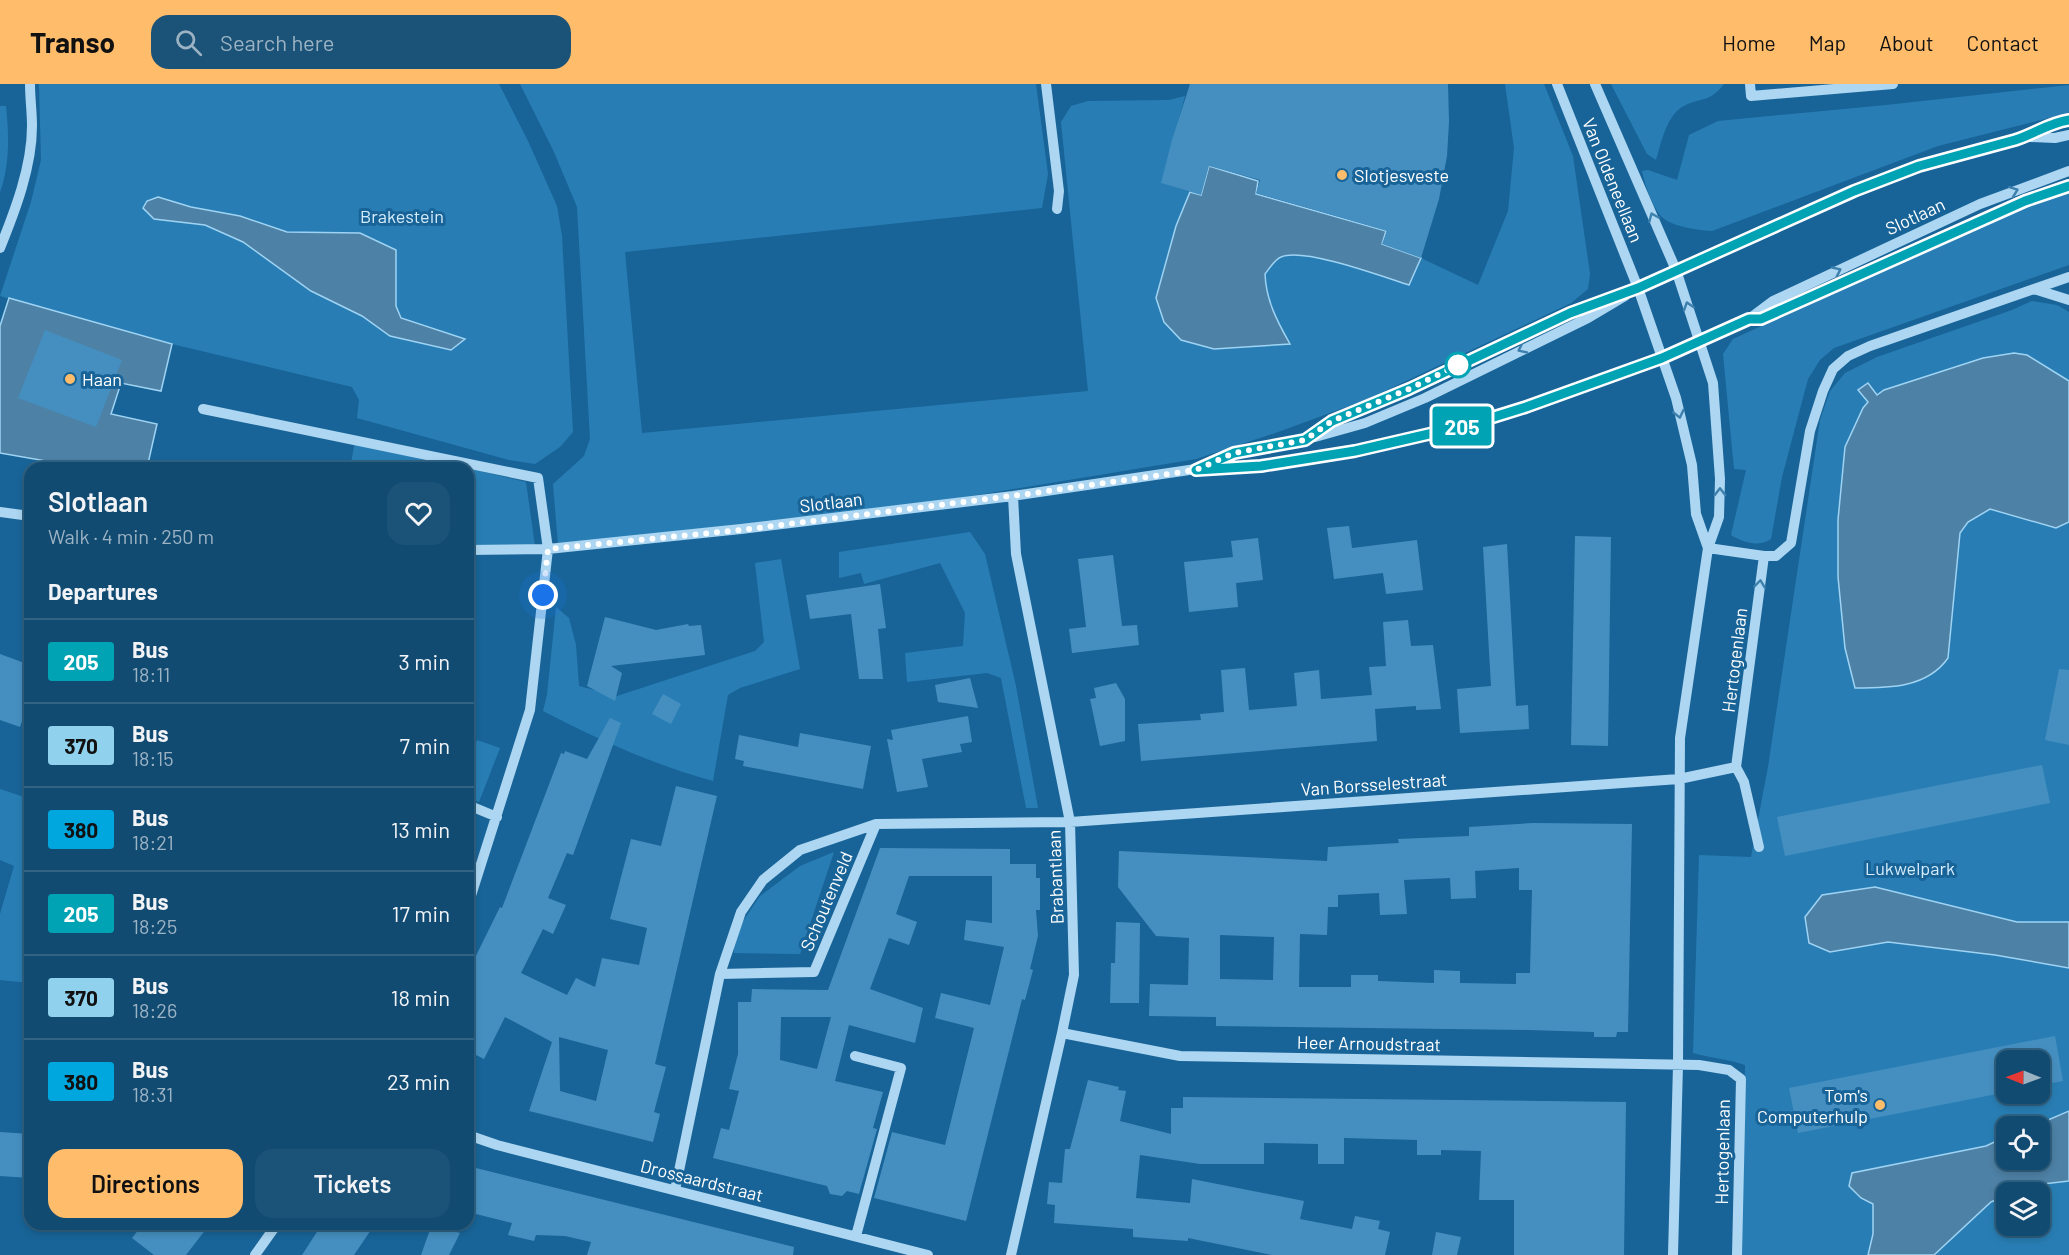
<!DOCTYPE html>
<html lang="en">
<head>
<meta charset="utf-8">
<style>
	body { margin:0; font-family:Barlow,sans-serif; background:#1b5277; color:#f1f3f6; height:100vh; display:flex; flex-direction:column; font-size:22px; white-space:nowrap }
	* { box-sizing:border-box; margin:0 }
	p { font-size:20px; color:#9cb3c4 }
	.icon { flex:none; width:33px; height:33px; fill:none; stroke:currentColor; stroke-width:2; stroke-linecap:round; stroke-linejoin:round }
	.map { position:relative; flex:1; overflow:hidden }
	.side { position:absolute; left:24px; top:378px; width:450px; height:768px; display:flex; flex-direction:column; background:#124b72; border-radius:18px; box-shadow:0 3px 9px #0003,0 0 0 2px #316384 }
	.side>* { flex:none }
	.badge { padding:0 12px; border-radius:4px; font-size:21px; line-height:39px }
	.needle { width:39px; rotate:271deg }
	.fabs { position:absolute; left:1996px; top:966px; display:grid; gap:12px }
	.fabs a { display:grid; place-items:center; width:54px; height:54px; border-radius:12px; background:#124b72; box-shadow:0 3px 9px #0003,0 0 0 2px #316384; font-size:30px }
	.you { position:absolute; width:30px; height:30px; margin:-15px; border:4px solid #fff; border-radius:50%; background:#1a73e8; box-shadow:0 0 0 9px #1a73e833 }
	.map>.badge { position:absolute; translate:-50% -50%; box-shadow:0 0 0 3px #fff }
	h2 { padding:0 24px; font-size:22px; line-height:54px }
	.round { display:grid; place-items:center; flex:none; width:63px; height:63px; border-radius:18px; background:#1b5277 }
	.head { display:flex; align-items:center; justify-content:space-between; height:102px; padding:0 24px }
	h1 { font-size:28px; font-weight:600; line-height:45px }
	.primary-button { display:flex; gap:12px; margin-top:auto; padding:12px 24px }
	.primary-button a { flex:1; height:69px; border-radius:18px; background:#ffbd6c; color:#111; font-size:24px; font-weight:600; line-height:69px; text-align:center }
	.primary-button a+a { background:#1b5277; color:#f1f3f6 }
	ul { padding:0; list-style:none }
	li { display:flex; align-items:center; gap:18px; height:84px; padding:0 24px; border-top:2px solid #316384 }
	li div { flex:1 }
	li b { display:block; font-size:22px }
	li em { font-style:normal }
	li .badge { min-width:66px; font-weight:700; text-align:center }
	header { display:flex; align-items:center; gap:36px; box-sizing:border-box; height:84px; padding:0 30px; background:#ffbd6c; color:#111 }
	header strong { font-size:28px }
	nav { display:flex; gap:33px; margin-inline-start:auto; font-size:21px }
	.search { width:420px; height:54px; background:#1b5277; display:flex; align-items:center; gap:15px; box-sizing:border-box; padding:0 21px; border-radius:18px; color:#9cb3c4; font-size:22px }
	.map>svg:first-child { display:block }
	.green { fill:#287eb4; fill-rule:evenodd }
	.water { fill:#4d81a5; stroke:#9fd3f3; stroke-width:1.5 }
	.building { fill:#458fc0; fill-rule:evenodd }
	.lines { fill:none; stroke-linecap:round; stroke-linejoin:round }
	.minor { stroke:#acd6f1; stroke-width:10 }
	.oneway { stroke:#3d80ae }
	.line-casing { stroke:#fff; stroke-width:14 }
	.line { stroke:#00a3b4; stroke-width:9 }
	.walk { stroke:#fff; stroke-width:6; stroke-dasharray:0 10.8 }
	.poi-dot { fill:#ffbd6c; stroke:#186498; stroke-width:2 }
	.stop-dot { fill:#fff; stroke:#00a3b4; stroke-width:3 }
	.labels { text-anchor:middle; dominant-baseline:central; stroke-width:6; stroke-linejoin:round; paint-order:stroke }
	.poi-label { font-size:18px; fill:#fff; stroke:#186498; text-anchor:start }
	.street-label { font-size:18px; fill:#fff; stroke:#186498 }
	.park-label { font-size:18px; fill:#d4ecfc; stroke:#186498 }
</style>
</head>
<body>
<header>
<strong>Transo</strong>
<div class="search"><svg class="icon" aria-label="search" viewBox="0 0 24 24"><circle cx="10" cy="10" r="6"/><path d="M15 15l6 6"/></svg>Search here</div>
<nav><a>Home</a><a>Map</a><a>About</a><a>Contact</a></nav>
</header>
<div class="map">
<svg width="2069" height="1171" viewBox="0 0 2069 1171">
	<rect width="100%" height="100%" fill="#186498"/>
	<path class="green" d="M 39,0 L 499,0 L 528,57 L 557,122 L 562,152 L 573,348 L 560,363 L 535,380 L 509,376 L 357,334 L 359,316 L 352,303 L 172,260 L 0,212 L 31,118 L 41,76 Z
		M 520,0 L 1036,0 L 1048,90 L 1042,124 L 625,168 L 642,349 L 1088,307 L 1061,38 L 1071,22 L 1088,17 L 1169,16 L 1185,12 L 1162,99 L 1190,108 L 1176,142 L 1214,265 L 1290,260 C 1279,236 1266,217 1265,190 C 1269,185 1275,175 1281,173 C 1302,163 1384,193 1409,201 L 1421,174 L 1478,201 L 1508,127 L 1514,64 L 1505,0 L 1544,0 L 1573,72 L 1590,190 L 1588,205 L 1571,219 L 1368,315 L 1278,348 L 1196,375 L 856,431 L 558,461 L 553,400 L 584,372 L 590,355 L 577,123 L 554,68 Z
		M 1611,0 L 1724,0 C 1708,20 1703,12 1684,22 C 1667,30 1661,59 1656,76 L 1647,70 Z
		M 2069,1 L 2069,29 L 1938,62 L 1712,147 C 1698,146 1671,143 1661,132 C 1652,123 1645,100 1642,87 L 1648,86 L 1677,96 L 1689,51 L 1718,37 L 1886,21 Z
		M 0,22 L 6,22 C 9,50 10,81 0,108 Z
		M 2069,108 L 2069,181 L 1834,264 L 1820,276 L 1808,295 L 1782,393 L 1771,455 C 1758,464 1743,458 1731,451 L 1746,386 L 1734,385 L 1723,270 L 1733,255 L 1990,138 Z
		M 2032,217 L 2057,221 L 2069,228 L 2069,1171 L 1741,1171 L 1745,981 C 1728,975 1711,974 1693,969 L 1699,771 L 1751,773 L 1768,683 L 1820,336 L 1830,307 L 1845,289 L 1877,273 L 2012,226 ZM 2007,976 L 2040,976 L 2040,1010 L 2007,1010 ZM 2007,1042 L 2040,1042 L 2040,1076 L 2007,1076 ZM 2007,1108 L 2040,1108 L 2040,1142 L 2007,1142 Z
		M 355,358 L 467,384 L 350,384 Z
		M 468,384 L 526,398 L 535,462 L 468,463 Z
		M 970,448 L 985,470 L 1016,602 L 1038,724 L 1026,724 L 1001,594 L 987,589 L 907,598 L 905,569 L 963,562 L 965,529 L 940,479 L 864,500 L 861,489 L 839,494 L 839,468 Z
		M 781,475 L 800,585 L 740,604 L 728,611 L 713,697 C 654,681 597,655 543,627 L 547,611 L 556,523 L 569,534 L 576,561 L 579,602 L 617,612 L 755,567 L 764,558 L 755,479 Z
		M 477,656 L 500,664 L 479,718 L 468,714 L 468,682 Z
		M 0,705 L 30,715 L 30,899 L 0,896 L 0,830 L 14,782 L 0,776 Z
		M 834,768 L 800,870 L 734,869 L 733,852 L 760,812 L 800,782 Z"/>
	<path class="water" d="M 1209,82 L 1258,97 L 1256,110 L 1386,147 L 1382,160 L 1421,174 L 1409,201 C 1384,193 1303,163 1281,173 C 1275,175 1269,185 1265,190 C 1266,216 1277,237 1290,260 L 1214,265 L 1181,256 L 1164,238 L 1156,214 L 1176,142 L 1190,108 L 1201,111 Z
		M 158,113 L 191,123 L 240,132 L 287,148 L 360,149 L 396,166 L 396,222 L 401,234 L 465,255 L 451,266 L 390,252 L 362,232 L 311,207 L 243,158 L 205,141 L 154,135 L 143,124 L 147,117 Z
		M 9,214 L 172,260 L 161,307 L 121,299 L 111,330 L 157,340 L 147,384 L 86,384 L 0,369 L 0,242 Z
		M 2014,269 L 2027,271 L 2069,297 L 2069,438 L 2056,444 L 1990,425 L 1968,438 L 1960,449 L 1948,574 C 1927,604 1889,604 1855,604 L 1845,564 L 1838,493 L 1838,436 L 1845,363 L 1863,324 L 1868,318 L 1858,306 L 1868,299 L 1877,311 L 1884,306 L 1983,274 Z
		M 1875,803 L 2017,838 L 2069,838 L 2069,884 L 1995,871 L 1888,858 L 1830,868 L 1809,859 L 1805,833 L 1822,811 Z
		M 2069,1027 L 2069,1097 L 2025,1102 L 2011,1108 L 2007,1108 L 2007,1111 L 1991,1118 L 1934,1171 L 1868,1171 L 1873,1150 L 1873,1120 L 1861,1114 L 1849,1102 L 1852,1089 L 1986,1062 L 2007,1052 L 2007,1076 L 2040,1076 L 2040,1042 L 2034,1042 Z"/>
	<path class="building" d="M 1190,0 L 1448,0 L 1449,38 L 1447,72 L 1439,115 L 1421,174 L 1382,160 L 1387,147 L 1256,109 L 1260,96 L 1209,82 L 1201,111 L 1161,99 L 1172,56 Z
		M 45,246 L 122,276 L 96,343 L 18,314 Z
		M 1349,442 L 1352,464 L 1417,456 L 1423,506 L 1386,510 L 1383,489 L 1334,495 L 1327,444 Z
		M 1575,452 L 1611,453 L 1608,662 L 1571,661 Z
		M 1258,454 L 1263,496 L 1236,499 L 1238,523 L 1189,528 L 1184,478 L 1233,473 L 1231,457 Z
		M 1507,460 L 1516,622 L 1528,621 L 1529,645 L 1460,649 L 1457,605 L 1491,602 L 1483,463 Z
		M 1113,471 L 1122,542 L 1137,541 L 1139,561 L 1072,569 L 1069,545 L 1086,543 L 1078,475 Z
		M 880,500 L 886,544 L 878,545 L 883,595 L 859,595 L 851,530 L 810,535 L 806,511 Z
		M 605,533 L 656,546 L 688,540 L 689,542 L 701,541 L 705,571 L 611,582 L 622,589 L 615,617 L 587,602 Z
		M 1408,536 L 1411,562 L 1433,561 L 1441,625 L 1416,626 L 1416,622 L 1375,625 L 1377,657 L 1141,677 L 1138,640 L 1201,636 L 1200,630 L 1224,628 L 1221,586 L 1245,584 L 1249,626 L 1297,622 L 1294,589 L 1319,586 L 1321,615 L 1372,611 L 1369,583 L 1386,582 L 1383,538 Z
		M 0,570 L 30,581 L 30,614 L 20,643 L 0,636 Z
		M 2059,585 L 2069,586 L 2069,661 L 2045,656 Z
		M 970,594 L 978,624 L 938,618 L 935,601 Z
		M 1116,599 L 1125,615 L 1125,657 L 1100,662 L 1090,615 L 1096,614 L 1094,604 Z
		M 663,610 L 681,620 L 671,640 L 652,630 Z
		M 968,632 L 972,658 L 960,660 L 962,668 L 922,675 L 928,703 L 897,708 L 887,655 L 893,656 L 891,646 Z
		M 610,634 L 621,639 L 573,771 L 567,769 L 548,814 L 566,821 L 553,850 L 543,845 L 521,889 L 567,911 L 576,894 L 595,903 L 602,874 L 639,881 L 647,844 L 610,835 L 631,755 L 661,762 L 676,702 L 717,712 L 655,980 L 666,983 L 654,1028 L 660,1030 L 653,1058 L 529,1027 L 552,958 L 505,933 L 484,975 L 468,967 L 468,888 L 500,823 L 502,824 L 561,669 L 564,670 L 565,667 L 587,675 ZM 559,953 L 608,966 L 596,1017 L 560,1007 Z
		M 800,649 L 871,662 L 863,705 L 743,682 L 744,677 L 735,675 L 739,651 L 798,663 Z
		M 2042,681 L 2050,719 L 1785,772 L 1777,733 Z
		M 1533,739 L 1632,740 L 1628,948 L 1617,948 L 1616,953 L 1594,953 L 1594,948 L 1529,946 L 1216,942 L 1216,933 L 1149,932 L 1150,900 L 1188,901 L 1189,854 L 1156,852 L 1118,803 L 1119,767 L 1327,777 L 1328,763 L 1399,759 L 1398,755 L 1469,752 L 1469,743 ZM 1519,784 L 1519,806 L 1532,806 L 1530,889 L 1516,889 L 1516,900 L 1460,899 L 1460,887 L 1434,886 L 1434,899 L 1378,897 L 1378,891 L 1351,891 L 1351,903 L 1299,903 L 1300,850 L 1327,851 L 1328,823 L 1338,823 L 1338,811 L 1379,809 L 1380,831 L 1407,830 L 1404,796 L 1450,794 L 1451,815 L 1476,814 L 1475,787 ZM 1220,851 L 1274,853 L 1273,896 L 1220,895 Z
		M 880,764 L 1010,765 L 1010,780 L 1036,780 L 1036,794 L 1040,794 L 1040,826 L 1036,826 L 1038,852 L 1030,885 L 1033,886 L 1025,916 L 1022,915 L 966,1137 L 874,1114 L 892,1048 L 945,1061 L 974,944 L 935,934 L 941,909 L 990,921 L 1004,863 L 964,856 L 966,836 L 992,839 L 992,792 L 909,792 L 896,830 L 917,838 L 909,861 L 889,854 L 870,905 L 923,924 L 915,959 L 849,941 L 835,997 L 883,1008 L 873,1044 L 877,1045 L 859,1110 L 847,1107 L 842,1112 L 830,1110 L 827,1102 L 713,1074 L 721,1044 L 729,1046 L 739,1007 L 729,1005 L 738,970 L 738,918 L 751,918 L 752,905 L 828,906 ZM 781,933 L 831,933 L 817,985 L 780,976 Z
		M 1116,838 L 1140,839 L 1139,919 L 1110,919 L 1111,879 L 1115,879 Z
		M 2055,952 L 2063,997 L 2040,1001 L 2040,976 L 2007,976 L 2007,1008 L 1798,1049 L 1789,1004 Z
		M 1088,996 L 1119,1003 L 1118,1006 L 1126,1007 L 1120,1037 L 1171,1050 L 1171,1024 L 1183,1024 L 1183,1013 L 1626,1018 L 1624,1171 L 1514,1171 L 1514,1116 L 1479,1116 L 1481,1067 L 1441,1066 L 1441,1071 L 1417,1071 L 1417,1056 L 1344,1054 L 1344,1080 L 1318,1080 L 1318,1060 L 1264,1059 L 1264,1080 L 1200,1080 L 1140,1071 L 1136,1114 L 1190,1119 L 1192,1095 L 1304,1117 L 1300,1135 L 1352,1145 L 1355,1132 L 1380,1137 L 1378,1145 L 1390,1148 L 1385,1171 L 1272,1171 L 1188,1154 L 1188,1157 L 1133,1153 L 1133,1145 L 1054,1139 L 1055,1121 L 1047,1120 L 1049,1098 L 1062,1099 L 1065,1065 L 1070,1065 Z
		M 0,1048 L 30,1050 L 30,1094 L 0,1092 Z
		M 468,1082 L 794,1163 L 793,1171 L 587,1171 L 591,1158 L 565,1152 L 536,1151 L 534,1157 L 508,1151 L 512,1139 L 468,1128 Z
		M 143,1140 L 210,1140 L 186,1171 L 154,1171 L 132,1154 Z
		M 322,1140 L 375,1140 L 354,1171 L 302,1171 Z
		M 432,1140 L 460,1149 L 449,1171 L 421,1171 Z
		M 1436,1148 L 1461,1153 L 1457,1171 L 1432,1171 Z"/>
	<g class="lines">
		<path class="minor" d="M 1046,0 L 1059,107 L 1057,125
			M 1557,0 L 1638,204 L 1676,314 L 1692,381 L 1696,430 L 1708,464
			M 1595,0 L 1676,186 L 1713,299 L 1720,395 L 1719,433 L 1708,464 L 1680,654 L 1678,981 L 1673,1171
			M 1750,0 L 1751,12 L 1893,0
			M 2030,53 L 2055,54 L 2069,51
			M 0,164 C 15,127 32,83 32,42 C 32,28 30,14 30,0
			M 2034,205 L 2069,193
			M 1752,235 L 1761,235 L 2025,117 L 2069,102
			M 203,325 L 538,394 L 548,465 L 530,626 L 468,821
			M 1315,353 L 1365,339 L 1425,314 L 1588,234 L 1625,212
			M 1204,382 L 1234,370 L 1305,356 L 1332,337 L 1409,305 L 1570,229 L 1638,204 L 1854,107 L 1919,83 L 2015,56 C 2034,50 2049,39 2069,36
			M 0,428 L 30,432
			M 1708,464 L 1764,472 L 1736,683
			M 468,466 L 548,465 L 741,445 L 1013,412 L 1196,385 L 1261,382 L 1355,367 L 1468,341 L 1614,292 L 1662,275 L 1749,235 L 1773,217 L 1980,120 L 2069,87
			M 1764,472 L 1776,472 L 1791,459 L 1810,347 L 1823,307 L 1833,285 L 1848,272 L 1870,262 L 2034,205 L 2069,216
			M 1736,683 L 1744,698 L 1759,763
			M 468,721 L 497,733
			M 720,890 L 814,888 L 876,740
			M 1062,949 L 1180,972 L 1699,981 L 1729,986 L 1741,995 L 1737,1171
			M 855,972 L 901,984 L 856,1152
			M 468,1051 L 497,1061 L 928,1171
			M 675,1106 L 720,890 L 741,828 L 763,796 L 800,766 L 876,740 L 1070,738 L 1679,695 L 1736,683
			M 255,1171 L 277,1140
			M 1011,1171 L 1062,949 L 1074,891 L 1070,738 L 1016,470 L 1013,412"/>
	</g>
	<defs><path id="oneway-chevron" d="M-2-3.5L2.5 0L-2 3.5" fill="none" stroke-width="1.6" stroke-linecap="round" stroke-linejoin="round" transform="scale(1.5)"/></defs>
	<g class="oneway">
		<use href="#oneway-chevron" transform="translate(2014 107) rotate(-21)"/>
		<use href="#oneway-chevron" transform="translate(1653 133) rotate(-113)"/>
		<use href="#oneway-chevron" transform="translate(1837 187) rotate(-25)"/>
		<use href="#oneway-chevron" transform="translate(1688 222) rotate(-108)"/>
		<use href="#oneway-chevron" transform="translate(1522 265) rotate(154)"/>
		<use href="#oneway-chevron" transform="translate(1679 330) rotate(77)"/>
		<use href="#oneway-chevron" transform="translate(1720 408) rotate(-90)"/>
		<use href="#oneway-chevron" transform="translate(1760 500) rotate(-83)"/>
	</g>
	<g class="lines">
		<defs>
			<path id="line" d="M 2069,36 C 2049,39 2034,50 2015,56 L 1919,82 L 1854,107 L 1638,204 L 1570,229 L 1409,305 L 1332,337 L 1305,356 L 1234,369 L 1196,386 L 1261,382 L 1355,367 L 1468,341 L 1526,323 L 1662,274 L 1749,235 L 1761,235 L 2025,117 L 2069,102"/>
		</defs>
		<use href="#line" class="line-casing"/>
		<use href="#line" class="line"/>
		<path class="walk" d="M 543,511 L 548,465 L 741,446 L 1027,410 L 1196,386 L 1234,369 L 1305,356 L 1332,337 L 1409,305 L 1458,281"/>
	</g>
	<g class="poi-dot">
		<circle cx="1342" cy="91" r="6"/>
		<circle cx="70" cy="295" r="6"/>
		<circle cx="1880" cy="1021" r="6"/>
	</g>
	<circle class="stop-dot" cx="1458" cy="281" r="12"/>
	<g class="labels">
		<g class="poi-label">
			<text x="1354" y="91">Slotjesveste</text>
			<text x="82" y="295">Haan</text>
			<text x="1868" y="1011" text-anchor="end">Tom's<tspan x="1868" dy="21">Computerhulp</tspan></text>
		</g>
		<g class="street-label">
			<text transform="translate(1613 96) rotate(68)">Van Oldeneellaan</text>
			<text transform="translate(1915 132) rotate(-25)">Slotlaan</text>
			<text transform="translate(831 418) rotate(-7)">Slotlaan</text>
			<text transform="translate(1734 576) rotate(-83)">Hertogenlaan</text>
			<text transform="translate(1374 700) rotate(-4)">Van Borsselestraat</text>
			<text transform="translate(1055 793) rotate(-92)">Brabantlaan</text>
			<text transform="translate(826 817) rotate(-67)">Schoutenveld</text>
			<text transform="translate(1369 959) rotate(1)">Heer Arnoudstraat</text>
			<text transform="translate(1722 1068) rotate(-89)">Hertogenlaan</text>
			<text transform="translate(702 1096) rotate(14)">Drossaardstraat</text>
		</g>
		<g class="park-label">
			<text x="402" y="132">Brakestein</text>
			<text x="1910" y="784">Lukwelpark</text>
		</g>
	</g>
</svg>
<div class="fabs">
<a><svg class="needle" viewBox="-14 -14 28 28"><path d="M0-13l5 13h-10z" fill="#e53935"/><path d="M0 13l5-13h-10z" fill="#9cb3c4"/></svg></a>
<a><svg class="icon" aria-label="locate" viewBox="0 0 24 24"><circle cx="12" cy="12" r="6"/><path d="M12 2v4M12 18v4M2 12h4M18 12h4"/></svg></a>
<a><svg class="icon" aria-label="layers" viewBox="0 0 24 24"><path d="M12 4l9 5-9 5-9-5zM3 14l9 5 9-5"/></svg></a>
</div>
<div class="you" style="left:543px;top:511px"></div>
<b class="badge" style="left:1462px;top:342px;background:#00a3b4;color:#fff">205</b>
<section class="side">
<div class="head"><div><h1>Slotlaan</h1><p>Walk · 4 min · 250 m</p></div><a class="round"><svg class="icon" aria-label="heart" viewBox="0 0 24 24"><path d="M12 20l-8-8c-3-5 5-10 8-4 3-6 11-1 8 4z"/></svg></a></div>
<h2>Departures</h2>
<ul>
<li><span class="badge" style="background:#00a3b4;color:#fff">205</span><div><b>Bus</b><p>18:11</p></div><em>3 min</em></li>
<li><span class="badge" style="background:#90d2ee;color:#111">370</span><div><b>Bus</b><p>18:15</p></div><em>7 min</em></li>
<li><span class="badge" style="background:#00a6de;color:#111">380</span><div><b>Bus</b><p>18:21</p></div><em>13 min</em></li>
<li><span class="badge" style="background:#00a3b4;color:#fff">205</span><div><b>Bus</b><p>18:25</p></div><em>17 min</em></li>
<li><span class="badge" style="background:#90d2ee;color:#111">370</span><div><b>Bus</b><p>18:26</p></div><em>18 min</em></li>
<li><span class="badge" style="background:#00a6de;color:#111">380</span><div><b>Bus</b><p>18:31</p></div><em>23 min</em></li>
</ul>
<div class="primary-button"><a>Directions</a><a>Tickets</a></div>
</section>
</div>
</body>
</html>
